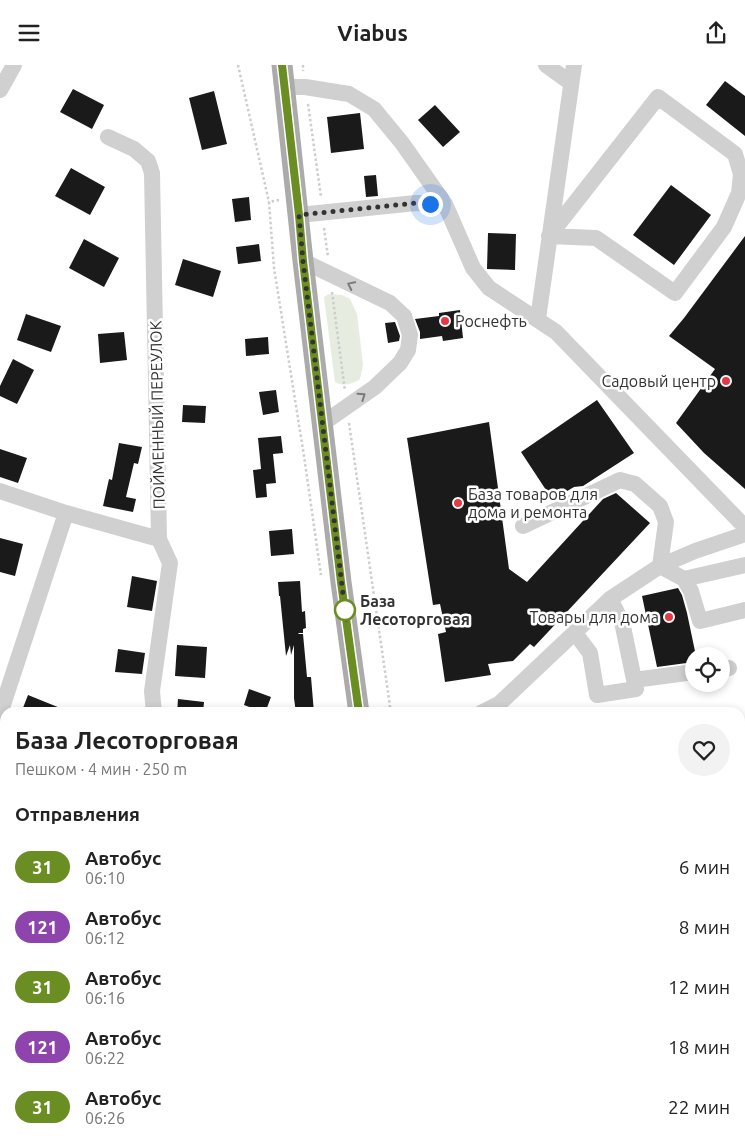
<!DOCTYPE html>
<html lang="ru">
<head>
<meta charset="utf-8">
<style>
	body { margin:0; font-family:Ubuntu,sans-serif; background:#f2f2f2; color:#222; height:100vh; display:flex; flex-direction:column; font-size:19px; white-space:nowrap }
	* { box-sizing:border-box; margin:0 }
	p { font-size:16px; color:#767676 }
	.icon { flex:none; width:28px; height:28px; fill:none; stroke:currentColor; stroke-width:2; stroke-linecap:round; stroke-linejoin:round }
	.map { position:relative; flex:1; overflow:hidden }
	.drawer { position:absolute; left:0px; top:642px; width:745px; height:441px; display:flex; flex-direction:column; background:#fff; border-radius:15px 15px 0 0; box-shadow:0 2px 8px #0003 }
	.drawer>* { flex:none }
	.badge { padding:0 10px; border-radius:16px; font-size:18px; line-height:32px }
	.fabs { position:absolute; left:685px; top:582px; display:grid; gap:10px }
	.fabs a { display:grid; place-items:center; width:45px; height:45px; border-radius:50%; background:#fff; box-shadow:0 2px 8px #0003; font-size:25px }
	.you { position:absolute; width:25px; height:25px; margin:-12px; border:4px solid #fff; border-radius:50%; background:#1a73e8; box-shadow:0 0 0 8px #1a73e833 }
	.map>.badge { position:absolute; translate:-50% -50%; box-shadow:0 0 0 2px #fff }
	h2 { padding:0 15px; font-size:19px; line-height:45px }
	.round { display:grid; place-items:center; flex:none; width:52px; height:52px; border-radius:26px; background:#f2f2f2 }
	.headline { display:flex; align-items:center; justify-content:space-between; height:85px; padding:0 15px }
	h1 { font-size:24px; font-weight:700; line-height:38px }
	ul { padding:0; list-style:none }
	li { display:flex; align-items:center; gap:15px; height:60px; padding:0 15px }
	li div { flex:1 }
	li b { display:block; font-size:19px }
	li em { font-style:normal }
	li .badge { min-width:55px; font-weight:700; text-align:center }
	header { display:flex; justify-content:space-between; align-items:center; height:65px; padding:0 15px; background:#fff; font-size:22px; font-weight:700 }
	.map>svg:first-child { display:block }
	.green { fill:#e6ecdf }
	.building { fill:#1a1a1a }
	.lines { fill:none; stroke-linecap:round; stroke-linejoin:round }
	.path { stroke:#cdcdcd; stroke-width:2.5; stroke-dasharray:2.5 2.5; stroke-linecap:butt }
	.minor { stroke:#d0d0d0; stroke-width:16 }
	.major { stroke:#ababab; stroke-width:21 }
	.oneway { stroke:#7a7a7a }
	.line-casing { stroke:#fff; stroke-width:11 }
	.line { stroke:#6b8e23; stroke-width:8 }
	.walk { stroke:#333; stroke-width:5; stroke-dasharray:0 9 }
	.poi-dot { fill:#e63946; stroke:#fff; stroke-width:2 }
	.stop-dot { fill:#fff; stroke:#6b8e23; stroke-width:2.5 }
	.labels { text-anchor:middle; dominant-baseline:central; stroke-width:5; stroke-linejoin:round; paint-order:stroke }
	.poi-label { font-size:16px; fill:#333; stroke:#fff; text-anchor:start }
	.street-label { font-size:16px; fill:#333; stroke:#fff }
	.stop-label { font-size:16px; font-weight:bold; fill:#333; stroke:#fff; text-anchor:start }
</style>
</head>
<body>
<header><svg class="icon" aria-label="menu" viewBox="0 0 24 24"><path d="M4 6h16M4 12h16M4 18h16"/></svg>Viabus<svg class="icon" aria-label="share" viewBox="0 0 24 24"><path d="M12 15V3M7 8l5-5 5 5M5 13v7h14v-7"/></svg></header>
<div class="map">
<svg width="745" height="1083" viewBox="0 0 745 1083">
	<rect width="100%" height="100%" fill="#fff"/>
	<path class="green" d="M 329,229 L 342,230 L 350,234 L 357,249 L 363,300 L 360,314 C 352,319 344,322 335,317 L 324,232 Z"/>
	<path class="building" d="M 725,16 L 745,31 L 745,71 L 706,40 Z
		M 73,24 L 104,40 L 92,64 L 60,47 Z
		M 214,26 L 227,79 L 202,85 L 189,33 Z
		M 435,40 L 460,67 L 443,82 L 418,55 Z
		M 360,48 L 364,84 L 331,88 L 327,52 Z
		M 71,103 L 105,122 L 90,150 L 55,131 Z
		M 376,110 L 378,131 L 366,132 L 364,111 Z
		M 671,120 L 711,150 L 674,200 L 633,170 Z
		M 249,132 L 251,155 L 235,157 L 232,134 Z
		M 488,168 L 516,169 L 515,205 L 487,204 Z
		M 745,171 L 745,424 L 704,388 L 676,358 L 715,304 L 669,271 L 684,253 Z
		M 84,174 L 119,193 L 104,222 L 69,203 Z
		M 259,179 L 261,196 L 238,199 L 236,182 Z
		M 183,194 L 221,206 L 213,232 L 175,220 Z
		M 460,245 L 463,273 L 443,276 L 442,271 L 420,274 L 420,267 L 415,254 L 439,251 L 439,248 Z
		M 26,249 L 61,261 L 51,287 L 17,275 Z
		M 395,257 L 400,271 L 399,276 L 388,278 L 385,258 Z
		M 124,267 L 127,295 L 100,298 L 98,269 Z
		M 268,272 L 269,289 L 246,291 L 245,274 Z
		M 13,294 L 34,305 L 17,339 L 0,331 L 0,321 Z
		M 276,325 L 279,347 L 263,350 L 259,327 Z
		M 597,335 L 634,388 L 583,421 L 574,422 L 564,428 L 546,425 L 521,387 Z
		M 183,340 L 206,341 L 205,358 L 182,357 Z
		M 489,357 L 509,504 L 527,517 L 603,434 L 616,428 L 650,458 L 534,582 L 530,579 L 513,596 L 488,599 L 491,610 L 445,617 L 438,569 L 446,567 L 440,539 L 433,540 L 407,373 Z
		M 281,371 L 283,388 L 273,389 L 276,418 L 266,419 L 267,432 L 256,433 L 253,405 L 261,404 L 258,373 Z
		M 119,378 L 142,382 L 138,399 L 134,398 L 126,432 L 136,434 L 133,447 L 103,441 L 109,414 L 112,415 Z
		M 0,384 L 27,393 L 18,418 L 0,412 Z
		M 292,464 L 294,489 L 271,491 L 269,466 Z
		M 0,473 L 23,479 L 15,511 L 0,507 Z
		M 132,511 L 157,516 L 152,546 L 127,542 Z
		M 300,516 L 302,547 L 305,546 L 306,563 L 303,564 L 303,568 L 299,568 L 298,569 L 303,569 L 307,612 L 311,612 L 314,648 L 296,648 L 294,633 L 294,580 L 291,590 L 290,580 L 286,591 L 280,531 L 279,531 L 278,517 Z
		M 678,523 L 682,530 L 687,548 L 696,591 L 694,591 L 694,597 L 657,602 L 642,531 Z
		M 177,580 L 207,582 L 205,613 L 175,611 Z
		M 118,584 L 145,588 L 142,609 L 115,607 Z
		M 249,624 L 271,632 L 265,648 L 244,640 Z
		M 28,630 L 70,647 L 70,648 L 21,648 Z
		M 178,634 L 204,637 L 203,648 L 177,648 Z"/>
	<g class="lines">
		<path class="path" d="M 238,0 L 269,137
			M 303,0 L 303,6
			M 308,39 L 321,132
			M 279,135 L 269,137 L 274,203 L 304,391 L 321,510
			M 324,163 L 328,192
			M 332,227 L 345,326
			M 349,358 L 390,641 L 377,647
			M 390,641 L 392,648
			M 408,1079 L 409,1083
			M 474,1079 L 475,1083"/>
		<path class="minor" d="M 546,0 L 571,18
			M 284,22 L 305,22 L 349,29 L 374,44 L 402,78 L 445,139
			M 0,25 L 14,0
			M 658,32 L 735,89 L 741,109 L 739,128 L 724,162 L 675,228 L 596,173 L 549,171 Z
			M 108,72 L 134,84 L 148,96 L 152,108 L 159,474 L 170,498 L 152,626 L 154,648
			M 299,150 L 416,138 L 445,139 L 473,203 L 489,223 L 556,267 L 745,462
			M 303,196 L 390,238 L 404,251 L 410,270 L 408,285 L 400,298 L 375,322 L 322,359
			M 538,254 L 574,0
			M 0,426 L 66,448 L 159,474
			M 523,461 L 620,415 L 635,419 L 660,441 L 666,457 L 660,501 L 684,514 L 691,526 L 700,556 L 745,545
			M 684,514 L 745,500
			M 575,568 L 590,588 L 597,630 L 636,624 L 622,557 L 610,534
			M 721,604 L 729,603
			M 634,615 L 694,607
			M 481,648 L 499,639 L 610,534 L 660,501 L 695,486 L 745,469
			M 0,649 L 66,448
			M 0,891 L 5,889
			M 740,952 L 745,952
			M 173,1079 L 175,1083"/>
		<path class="major" d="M 282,0 L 303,196 L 341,517 L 359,648
			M 429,1079 L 430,1083"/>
	</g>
	<defs><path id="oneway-chevron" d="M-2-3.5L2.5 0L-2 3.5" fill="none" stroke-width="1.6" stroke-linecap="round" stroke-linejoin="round" transform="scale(1.25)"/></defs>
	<g class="oneway">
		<use href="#oneway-chevron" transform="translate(351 220) rotate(-154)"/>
		<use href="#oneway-chevron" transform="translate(362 331) rotate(-35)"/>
	</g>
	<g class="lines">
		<defs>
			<path id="line" d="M 282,0 L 299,150 L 303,196 L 341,517 L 359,648"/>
		</defs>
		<use href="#line" class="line-casing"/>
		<use href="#line" class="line"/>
		<path class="walk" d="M 345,545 L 346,554 L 303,196 L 299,150 L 416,138 L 430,139"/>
	</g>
	<g class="poi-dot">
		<circle cx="445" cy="256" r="5"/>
		<circle cx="726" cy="316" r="5"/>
		<circle cx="458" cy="438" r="5"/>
		<circle cx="669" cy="552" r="5"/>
	</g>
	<circle class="stop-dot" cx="345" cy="545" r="10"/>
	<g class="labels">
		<g class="poi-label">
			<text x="455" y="256">Роснефть</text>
			<text x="716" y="316" text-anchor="end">Садовый центр</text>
			<text x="468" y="429">База товаров для<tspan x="468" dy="18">дома и ремонта</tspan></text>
			<text x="659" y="552" text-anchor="end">Товары для дома</text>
		</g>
		<g class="street-label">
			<text transform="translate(157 350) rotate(-91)">ПОЙМЕННЫЙ ПЕРЕУЛОК</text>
		</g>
		<g class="stop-label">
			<text x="360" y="536">База<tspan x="360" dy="18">Лесоторговая</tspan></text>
		</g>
	</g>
</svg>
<div class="fabs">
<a><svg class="icon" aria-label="locate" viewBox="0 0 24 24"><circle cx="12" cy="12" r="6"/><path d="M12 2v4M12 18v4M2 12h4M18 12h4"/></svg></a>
</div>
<div class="you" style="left:430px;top:139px"></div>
<section class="drawer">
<div class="headline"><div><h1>База Лесоторговая</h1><p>Пешком · 4 мин · 250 m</p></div><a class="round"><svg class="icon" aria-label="heart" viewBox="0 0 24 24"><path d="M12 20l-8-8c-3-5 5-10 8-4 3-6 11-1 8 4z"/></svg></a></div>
<h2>Отправления</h2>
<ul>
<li><span class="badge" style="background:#6b8e23;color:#fff">31</span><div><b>Автобус</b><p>06:10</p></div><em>6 мин</em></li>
<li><span class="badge" style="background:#8e44ad;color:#fff">121</span><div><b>Автобус</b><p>06:12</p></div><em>8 мин</em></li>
<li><span class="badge" style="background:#6b8e23;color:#fff">31</span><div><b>Автобус</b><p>06:16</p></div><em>12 мин</em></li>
<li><span class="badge" style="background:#8e44ad;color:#fff">121</span><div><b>Автобус</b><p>06:22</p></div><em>18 мин</em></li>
<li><span class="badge" style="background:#6b8e23;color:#fff">31</span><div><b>Автобус</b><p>06:26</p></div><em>22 мин</em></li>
</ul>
</section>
</div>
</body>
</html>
